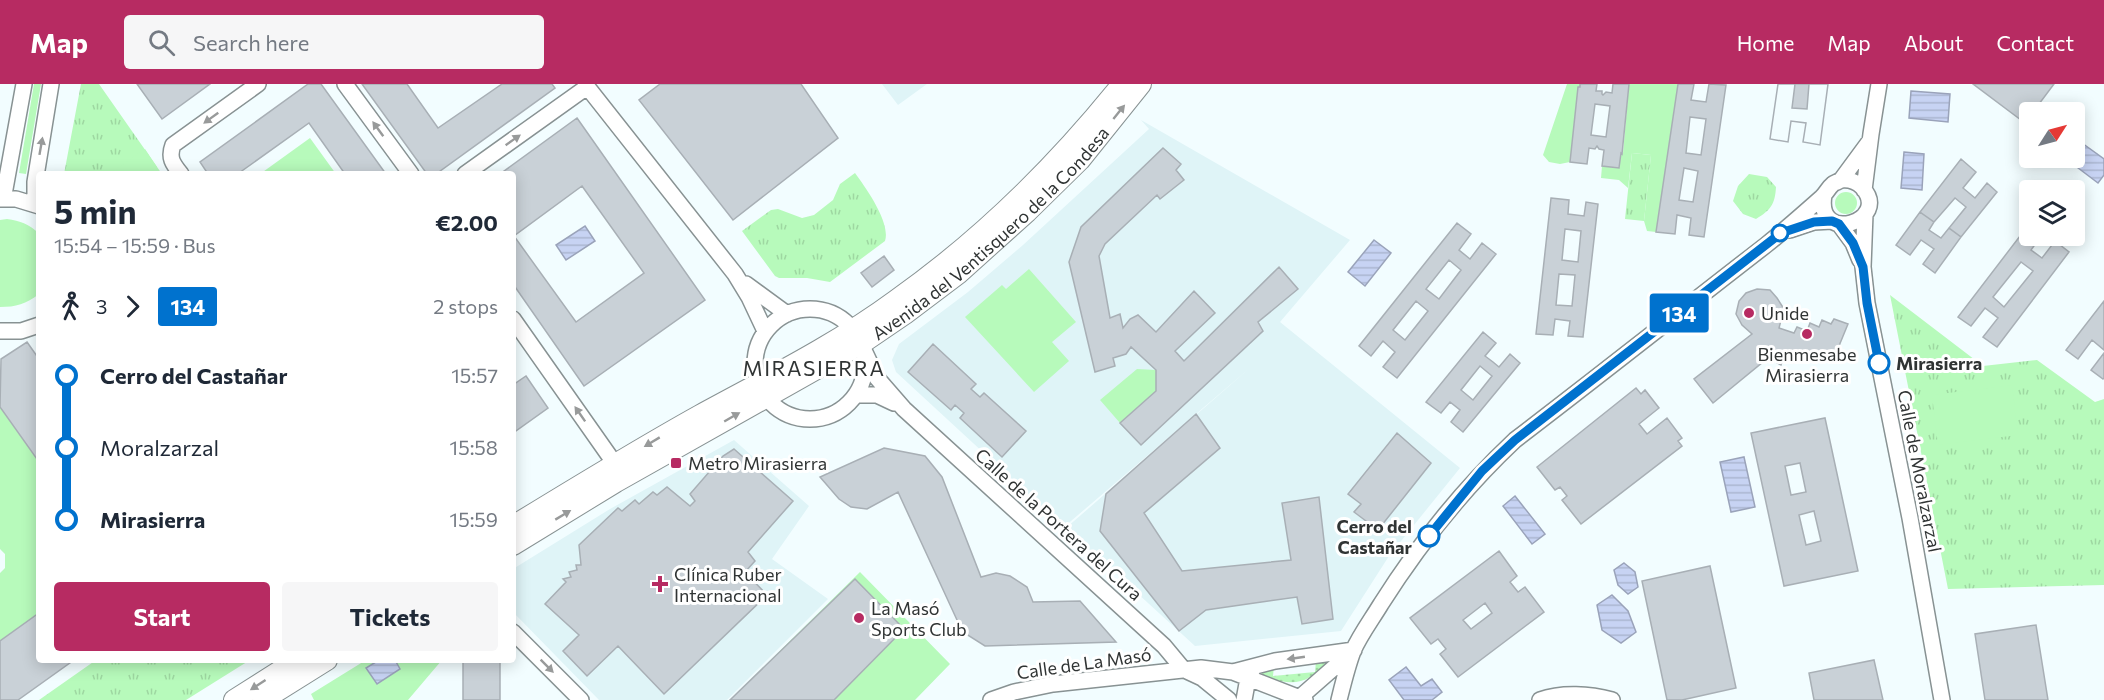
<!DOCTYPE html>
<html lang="en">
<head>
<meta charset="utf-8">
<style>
	body { margin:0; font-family:Commissioner,sans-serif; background:#f6f6f7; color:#1f2937; height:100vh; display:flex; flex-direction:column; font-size:22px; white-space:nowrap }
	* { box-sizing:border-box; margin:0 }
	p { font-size:20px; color:#747a83 }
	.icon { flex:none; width:33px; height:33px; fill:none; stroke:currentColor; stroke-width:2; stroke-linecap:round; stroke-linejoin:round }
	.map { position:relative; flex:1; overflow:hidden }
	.panel { position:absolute; left:36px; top:87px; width:480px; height:492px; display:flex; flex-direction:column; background:#fff; border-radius:6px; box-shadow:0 3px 15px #0003 }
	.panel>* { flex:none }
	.badge { padding:0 12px; border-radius:4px; font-size:21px; line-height:39px }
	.needle { width:39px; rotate:54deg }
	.tools { position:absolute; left:2019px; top:18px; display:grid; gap:12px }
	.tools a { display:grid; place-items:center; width:66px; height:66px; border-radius:6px; background:#fff; box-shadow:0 3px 15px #0003; font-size:30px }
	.map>.badge { position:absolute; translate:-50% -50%; box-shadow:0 0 0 3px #fff }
	.legs { display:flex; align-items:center; gap:9px; height:66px; padding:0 18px; font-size:20px }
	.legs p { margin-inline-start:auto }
	.headline { display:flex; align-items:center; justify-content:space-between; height:102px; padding:0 18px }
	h1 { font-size:33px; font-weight:700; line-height:45px }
	.primary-button { display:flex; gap:12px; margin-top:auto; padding:12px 18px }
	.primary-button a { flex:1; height:69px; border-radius:6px; background:#b72b62; color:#fff; font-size:24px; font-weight:700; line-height:69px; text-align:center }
	.primary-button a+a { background:#f6f6f7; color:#1f2937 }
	ul { padding:0 18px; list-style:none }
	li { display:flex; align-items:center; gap:21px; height:72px; font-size:22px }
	li i { display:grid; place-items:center; width:9px; height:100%; margin:0 8px; background:currentColor }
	li i::after { content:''; width:15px; height:15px; margin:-8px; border:4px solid; border-radius:50%; background:#fff }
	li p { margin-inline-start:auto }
	li:first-child i { background:linear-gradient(#0000 50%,currentColor 0) }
	li:last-child i { background:linear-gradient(currentColor 50%,#0000 0) }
	header { display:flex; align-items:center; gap:36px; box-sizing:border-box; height:84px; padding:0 30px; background:#b72b62; color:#fff }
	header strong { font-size:28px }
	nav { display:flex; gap:33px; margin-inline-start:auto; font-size:21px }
	.search { width:420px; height:54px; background:#f6f6f7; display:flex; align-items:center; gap:15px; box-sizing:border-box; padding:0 21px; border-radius:6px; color:#747a83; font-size:22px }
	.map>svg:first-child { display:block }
	.built { fill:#dff4f7 }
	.grass { fill:url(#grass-dots) }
	.park { fill:url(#park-tufts) }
	.garden { fill:#b7fabb }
	.water { fill:url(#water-rules); stroke:#9aa3ba; stroke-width:1.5 }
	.building { fill:#c9d1d7; stroke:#a8afb5; stroke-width:1.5; fill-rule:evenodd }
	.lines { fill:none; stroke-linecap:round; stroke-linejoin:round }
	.minor-casing { stroke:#889293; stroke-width:18 }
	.major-casing { stroke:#889293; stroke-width:22 }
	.minor { stroke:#fff; stroke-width:15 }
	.major { stroke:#fff; stroke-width:20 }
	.oneway { fill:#989a9a }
	.line-1-casing { stroke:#fff; stroke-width:14 }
	.line-1 { stroke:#0072ce; stroke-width:9 }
	.stop-1-dot { fill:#fff; stroke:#0072ce; stroke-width:3 }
	.poi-dot { fill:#b72b62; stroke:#fff; stroke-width:2 }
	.labels { text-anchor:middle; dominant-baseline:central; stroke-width:6; stroke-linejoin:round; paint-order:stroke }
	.street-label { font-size:18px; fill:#303434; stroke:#fff }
	.poi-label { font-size:18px; fill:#303434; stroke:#fff; text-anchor:start }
	.stop-label { font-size:18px; font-weight:bold; fill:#303434; stroke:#fff; text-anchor:start }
	.quarter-label { font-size:21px; letter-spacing:1.5px; fill:#303434; stroke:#fff }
</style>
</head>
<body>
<header>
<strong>Map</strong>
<div class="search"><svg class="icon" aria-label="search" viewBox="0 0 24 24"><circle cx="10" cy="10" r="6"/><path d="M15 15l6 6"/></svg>Search here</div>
<nav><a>Home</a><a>Map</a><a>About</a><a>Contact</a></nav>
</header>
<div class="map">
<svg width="2104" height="616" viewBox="0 0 2104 616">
	<defs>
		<pattern id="grass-dots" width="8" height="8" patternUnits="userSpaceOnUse" patternTransform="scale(1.5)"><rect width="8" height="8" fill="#b7fabb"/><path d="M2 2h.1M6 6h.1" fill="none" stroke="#9ed7a1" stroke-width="1.8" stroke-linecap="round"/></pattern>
		<pattern id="park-tufts" width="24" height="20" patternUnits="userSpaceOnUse" patternTransform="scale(1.5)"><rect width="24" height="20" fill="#b7fabb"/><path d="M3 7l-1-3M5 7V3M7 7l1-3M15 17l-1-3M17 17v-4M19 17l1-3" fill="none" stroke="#9ed7a1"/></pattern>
		<pattern id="water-rules" width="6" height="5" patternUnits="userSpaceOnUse" patternTransform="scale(1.5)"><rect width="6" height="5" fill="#c7d3f3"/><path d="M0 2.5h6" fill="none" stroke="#abb6d1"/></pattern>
	</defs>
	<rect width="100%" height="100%" fill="#f2fdff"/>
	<path class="built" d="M 882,0 L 927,0 L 898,21 Z
		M 1141,36 L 1350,156 L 1280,238 L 1460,384 L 1389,472 L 1341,547 L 1195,562 L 1066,444 L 1251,283 L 1064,443 L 896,288 L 892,276 L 899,260 L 968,208 L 1023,161 L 1149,45 Z
		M 734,356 L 809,422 L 772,475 L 828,515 L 727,616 L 599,616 L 513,528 L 513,485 L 610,425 Z"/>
	<path class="grass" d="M 1316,577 L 1331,577 C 1305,600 1295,604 1261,591 L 1263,587 L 1274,582 L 1273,592 L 1315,588 Z"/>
	<path class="park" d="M 81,0 L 99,0 L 162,90 L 64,90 Z
		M 1632,69 L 1651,71 L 1644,137 L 1625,135 Z
		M 855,89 C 866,104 891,139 885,157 L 830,198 L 807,194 L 779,194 L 775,192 L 742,147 L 771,126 L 778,125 L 802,134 L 814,131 L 833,116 L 840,100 Z
		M 1749,90 L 1767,93 L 1776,103 C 1775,120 1771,126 1756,135 L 1743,130 L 1733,117 L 1738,102 Z
		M 1890,211 L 1983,282 L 2037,276 L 2095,318 L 2104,315 L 2104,501 L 1948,505 Z
		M 96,576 L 250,576 L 186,616 L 39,616 Z"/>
	<path class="garden" d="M 34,0 L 41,0 L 26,90 L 19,89 Z
		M 1567,0 L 1580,0 L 1580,3 L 1578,4 L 1570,78 L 1560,80 L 1549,78 L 1543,71 Z
		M 1629,0 L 1678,0 L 1656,148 L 1647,147 L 1644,137 L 1651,71 L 1632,69 L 1628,104 L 1619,96 L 1601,94 L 1602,82 L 1619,84 L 1621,69 L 1623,69 Z
		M 310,54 L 336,90 L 260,90 Z
		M 145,65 L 157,83 L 149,90 L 109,90 Z
		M1835 119a11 11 0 1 1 22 0a11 11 0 1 1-22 0Z
		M 7,135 C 20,137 30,140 39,150 L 39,210 C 26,220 16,223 0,223 L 0,136 Z
		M 1029,185 L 1076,238 L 1052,258 L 1069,277 L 1034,308 L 965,233 L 1002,201 L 1006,205 Z
		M 1137,285 L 1156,286 L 1156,307 L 1120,339 L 1100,316 Z
		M 2012,301 L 2018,351 L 1938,361 L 1932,311 Z
		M 0,323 L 39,378 L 39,529 L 0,557 L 0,489 L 5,484 L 5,470 L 0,465 Z
		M 860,488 L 950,580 L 915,616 L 730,616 Z
		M 366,576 L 442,576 L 408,616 L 314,616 L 311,610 Z"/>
	<path class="water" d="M 1911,7 L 1950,10 L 1948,38 L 1909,34 Z
		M 2075,54 L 2104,75 L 2104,91 L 2098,99 L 2065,74 L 2074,74 Z
		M 1904,68 L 1924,70 L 1922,106 L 1901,104 Z
		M 585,142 L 595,157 L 566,176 L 556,161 Z
		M 1374,156 L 1391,169 L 1365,202 L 1348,188 Z
		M 1744,373 L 1755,423 L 1731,428 L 1720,378 Z
		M 1515,412 L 1545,450 L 1532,460 L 1503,422 Z
		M 1624,479 L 1635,488 L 1638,503 L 1628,510 L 1618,501 L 1614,486 Z
		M 1612,511 L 1628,527 L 1636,548 L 1621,559 L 1602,546 L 1597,521 Z
		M 379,576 L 395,576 L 400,585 L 377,600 L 366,584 Z
		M 1406,583 L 1421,602 L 1432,595 L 1442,608 L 1432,616 L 1404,616 L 1389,596 Z"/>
	<path class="building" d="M 137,0 L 210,0 L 162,35 Z
		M 308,0 L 321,0 L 386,90 L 345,90 L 309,39 L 239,89 L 240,90 L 208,90 L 200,78 Z
		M 362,0 L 407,0 L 438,44 L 502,0 L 552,0 L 555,4 L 436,90 L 427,90 Z
		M 660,0 L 801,0 L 838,54 L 733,136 L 639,16 Z
		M 1580,0 L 1597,0 L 1596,7 L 1602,7 L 1602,10 L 1603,11 L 1606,8 L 1612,9 L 1613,0 L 1629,0 L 1622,70 L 1621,69 L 1619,84 L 1602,82 L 1604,66 L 1599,65 L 1597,62 L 1595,65 L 1589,64 L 1587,80 L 1570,78 L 1578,3 L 1580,3 ZM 1595,20 L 1610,22 L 1606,53 L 1591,51 Z
		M 1678,0 L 1694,0 L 1691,16 L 1706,18 L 1709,0 L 1726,1 L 1704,153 L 1689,151 L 1691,134 L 1677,131 L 1675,150 L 1656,148 ZM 1690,33 L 1706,35 L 1701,71 L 1686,69 ZM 1684,84 L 1698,87 L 1693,118 L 1679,116 Z
		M 1778,0 L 1795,0 L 1792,24 L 1807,25 L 1809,0 L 1828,0 L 1820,61 L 1803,58 L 1806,39 L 1791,37 L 1788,58 L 1770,55 Z
		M 1778,0 L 1828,0 L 1820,61 L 1803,58 L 1806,39 L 1791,37 L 1788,58 L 1770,55 Z
		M 1973,0 L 2054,0 L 2033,28 L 2030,28 L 2030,33 L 2025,39 Z
		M 577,34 L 705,216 L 584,302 L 513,200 L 513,90 L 500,90 ZM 582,102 L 644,189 L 576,238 L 514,152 Z
		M 1163,64 L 1181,80 L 1176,86 L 1184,96 L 1160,115 L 1157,111 L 1105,160 L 1099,172 L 1110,234 L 1120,230 L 1123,244 L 1130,235 L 1138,231 L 1156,248 L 1194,207 L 1215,229 L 1175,267 L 1184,277 L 1279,183 L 1298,205 L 1258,238 L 1263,247 L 1141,361 L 1120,339 L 1156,307 L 1156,286 L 1131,263 L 1126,270 L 1113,274 L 1115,282 L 1095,288 L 1069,178 L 1081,143 Z
		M 1961,75 L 1976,88 L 1963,104 L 1975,114 L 1987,99 L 1997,108 L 1961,153 L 1949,144 L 1966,123 L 1955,114 L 1934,138 L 1920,128 Z
		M 1551,114 L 1569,116 L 1568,130 L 1584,132 L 1586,118 L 1598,120 L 1583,253 L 1568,252 L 1570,237 L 1555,235 L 1553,251 L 1536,250 ZM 1565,145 L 1581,147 L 1578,178 L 1562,176 ZM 1559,190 L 1575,191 L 1572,222 L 1556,221 Z
		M 1920,128 L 1934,138 L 1929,146 L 1941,154 L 1949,144 L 1961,153 L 1935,189 L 1923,180 L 1934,165 L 1921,156 L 1910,171 L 1896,161 Z
		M 1457,139 L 1471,150 L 1459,166 L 1470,175 L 1482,159 L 1496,170 L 1397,294 L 1383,283 L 1395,268 L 1383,257 L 1371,272 L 1359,262 ZM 1449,176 L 1461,186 L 1439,215 L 1426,205 ZM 1416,217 L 1428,227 L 1405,256 L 1393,246 Z
		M 2030,139 L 2030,152 L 2041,152 L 2031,166 L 2042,174 L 2055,157 L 2069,168 L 1997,263 L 1983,253 L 1998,234 L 1985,224 L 1971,242 L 1958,233 ZM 2021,178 L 2033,187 L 2004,223 L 1993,213 Z
		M 884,172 L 894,186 L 872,203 L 861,189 Z
		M 1757,205 L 1770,206 L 1777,214 L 1784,225 L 1779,244 L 1794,249 L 1797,243 L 1807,247 L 1810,239 L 1819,243 L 1822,236 L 1831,240 L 1834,235 L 1848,240 L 1834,274 L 1823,270 L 1821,275 L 1810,271 L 1808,277 L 1797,273 L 1794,279 L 1783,275 L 1781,281 L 1768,274 L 1713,319 L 1694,295 L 1752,250 L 1742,241 L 1736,230 L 1739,217 L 1746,209 Z
		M 2104,217 L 2104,266 L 2092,256 L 2078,275 L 2066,266 Z
		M 1483,248 L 1496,259 L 1485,272 L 1493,278 L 1499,283 L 1510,270 L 1520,279 L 1463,348 L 1451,338 L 1460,326 L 1450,318 L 1441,329 L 1426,318 ZM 1480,282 L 1492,292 L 1473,316 L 1461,306 Z
		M 27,258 L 39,275 L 39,378 L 0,323 L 1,275 Z
		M 933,260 L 976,300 L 971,305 L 980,313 L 984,309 L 1026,347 L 1002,373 L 960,334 L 964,329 L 955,321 L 951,326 L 908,288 Z
		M 2104,269 L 2104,294 L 2103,295 L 2091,286 Z
		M 526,292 L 548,324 L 513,349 L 513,301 Z
		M 1636,304 L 1641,310 L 1645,306 L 1659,324 L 1639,340 L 1647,350 L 1667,334 L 1682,354 L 1678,357 L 1682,362 L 1581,440 L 1562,416 L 1567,412 L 1560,403 L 1555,406 L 1537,383 Z
		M 1196,330 L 1220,364 L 1144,429 L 1182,487 L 1291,476 L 1282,419 L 1319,413 L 1333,535 L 1302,540 L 1297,513 L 1206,526 L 1179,547 L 1100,447 L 1106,410 Z
		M 1825,334 L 1858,487 L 1784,502 L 1751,349 ZM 1800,379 L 1806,408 L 1791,411 L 1785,382 ZM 1814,427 L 1821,457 L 1806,461 L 1799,431 Z
		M 1397,349 L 1431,379 L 1378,446 L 1354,428 L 1361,420 L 1348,410 Z
		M 884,364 L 925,372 L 942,393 L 981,493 L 996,489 L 1010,492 L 1027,503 L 1033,518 L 1080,517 L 1116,558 L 985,562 L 966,550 L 957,536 L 898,408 L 867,425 L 851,423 L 839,415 L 820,393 Z
		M 734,365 L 793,417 L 748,468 L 755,477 L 745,488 L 767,511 L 664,610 L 618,562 L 587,592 L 563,567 L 579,551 L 545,520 L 566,498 L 563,495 L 571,493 L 569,488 L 577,486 L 576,481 L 581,481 L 579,461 L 618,424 L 622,427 L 635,416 L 639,420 L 653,408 L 657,411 L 667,403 L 690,422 L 695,417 L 690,410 L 723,372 Z
		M 1499,467 L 1517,492 L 1510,498 L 1518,508 L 1525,503 L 1544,528 L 1458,593 L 1440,570 L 1446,565 L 1438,555 L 1431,560 L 1410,534 ZM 1485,519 L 1492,529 L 1471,545 L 1463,536 Z
		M 1710,482 L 1736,604 L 1682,616 L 1667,616 L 1642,497 Z
		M 855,495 L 904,545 L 834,616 L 730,616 Z
		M 39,529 L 39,576 L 74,576 L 18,616 L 0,616 L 0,557 Z
		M 2036,541 L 2048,616 L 1985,616 L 1975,550 Z
		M 463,576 L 500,576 L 500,616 L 463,616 Z
		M 1874,576 L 1883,616 L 1814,616 L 1809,589 Z"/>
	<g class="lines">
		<defs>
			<path id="minor" d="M 345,0 L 411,90
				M 585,0 L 735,190 L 749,213 L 765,247
				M 181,90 C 173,80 168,74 173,61 L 258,0
				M 465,90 L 587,3
				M 1841,96 L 1869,58
				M 1864,106 L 1871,50 L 1879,0
				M 0,115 L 16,115 L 39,122
				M 1,115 L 5,105 L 24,0
				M 35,120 L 35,98 L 51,0
				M 1865,130 L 1863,183 L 1867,219 L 1910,434 L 1942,616
				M 1839,140 L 1853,159 L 1860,176
				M 1790,146 L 1814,138 L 1832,137
				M 746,200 L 787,230
				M755 280a55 55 0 1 1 110 0a55 55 0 1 1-110 0Z
				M 513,235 L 615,380 L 618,389
				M 0,247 L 21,247 L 39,241
				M 861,260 L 877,294 L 904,325 L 1164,562 L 1184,586
				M 856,311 L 877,311 L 894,319
				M 513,548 L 581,616
				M 1187,587 L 1202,594 L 1229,616
				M 1233,588 L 1275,577 L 1354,566
				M 991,616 L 1014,608 L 1053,600 L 1201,584 L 1233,588 L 1305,616
				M 1244,616 L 1248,594 L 1252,587
				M 1297,616 L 1354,566
				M 1339,616 C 1343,600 1347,583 1353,567 C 1360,551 1372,535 1381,520 C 1419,460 1464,404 1515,356 C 1599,292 1682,226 1766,161 C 1785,146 1803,130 1821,114 C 1826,110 1828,104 1833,100 C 1834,99 1840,97 1841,96 C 1849,95 1857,98 1862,103 C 1893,137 1815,162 1824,111
				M 1540,616 C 1562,608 1590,610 1612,616"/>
			<g id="major">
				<path d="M 513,442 C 575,404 637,366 700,331 C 766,295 835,261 896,216 C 981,156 1057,81 1122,0"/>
				<path id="s1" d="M 513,461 L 616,398 L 861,260 L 905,230 L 958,190 L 1027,128 L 1080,76 L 1141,0"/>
				<path d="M 234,616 L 297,576"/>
				<path d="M 263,616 L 327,576"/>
			</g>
		</defs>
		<use href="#minor" class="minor-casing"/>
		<use href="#major" class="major-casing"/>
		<use href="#minor" class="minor"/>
		<use href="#major" class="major"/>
	</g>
	<defs><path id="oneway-solid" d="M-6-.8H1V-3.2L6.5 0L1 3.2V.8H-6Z" transform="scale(1.5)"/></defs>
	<g class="oneway">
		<use href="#oneway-solid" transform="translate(1119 28) rotate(-51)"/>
		<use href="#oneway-solid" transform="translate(211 34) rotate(144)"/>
		<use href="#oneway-solid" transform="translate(378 45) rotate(-126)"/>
		<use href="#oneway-solid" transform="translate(513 56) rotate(-35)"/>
		<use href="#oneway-solid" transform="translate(41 62) rotate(-80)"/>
		<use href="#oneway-solid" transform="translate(580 330) rotate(-125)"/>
		<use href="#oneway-solid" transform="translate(732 333) rotate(-30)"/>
		<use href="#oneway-solid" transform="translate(652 358) rotate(149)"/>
		<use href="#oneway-solid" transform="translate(563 431) rotate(-31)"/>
		<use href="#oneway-solid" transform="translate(1296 574) rotate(172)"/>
		<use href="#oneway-solid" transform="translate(547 582) rotate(45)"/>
		<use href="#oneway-solid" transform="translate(258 601) rotate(147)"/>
	</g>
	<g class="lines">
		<defs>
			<path id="line-1" d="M 1429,452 L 1482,387 L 1515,356 L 1781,149 L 1814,138 L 1832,137 L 1839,140 L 1853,159 L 1863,183 L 1867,219 L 1879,279"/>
		</defs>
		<use href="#line-1" class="line-1-casing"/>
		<use href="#line-1" class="line-1"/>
	</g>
	<g class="stop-1-dot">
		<circle cx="1780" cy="149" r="8"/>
		<circle cx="1879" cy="279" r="10"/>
		<circle cx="1429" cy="452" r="10"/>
	</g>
	<g class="poi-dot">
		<circle cx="1749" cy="229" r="6"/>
		<circle cx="1807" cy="250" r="6"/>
		<rect x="670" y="373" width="12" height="12" rx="3"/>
		<path d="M657 491h6v6h6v6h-6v6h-6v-6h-6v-6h6z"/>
		<circle cx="859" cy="534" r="6"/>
	</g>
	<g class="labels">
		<g class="street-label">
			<text stroke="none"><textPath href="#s1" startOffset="573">Avenida del Ventisquero de la Condesa</textPath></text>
			<text transform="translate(1920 387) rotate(79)">Calle de Moralzarzal</text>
			<text transform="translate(1059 440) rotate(42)">Calle de la Portera del Cura</text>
			<text transform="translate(1084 579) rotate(-8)">Calle de La Masó</text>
		</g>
		<g class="poi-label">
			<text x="1761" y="229">Unide</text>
			<text x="1807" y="270" text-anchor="middle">Bienmesabe<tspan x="1807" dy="21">Mirasierra</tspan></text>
			<text x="688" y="379">Metro Mirasierra</text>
			<text x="674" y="490">Clínica Ruber<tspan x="674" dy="21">Internacional</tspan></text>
			<text x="871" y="524">La Masó<tspan x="871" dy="21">Sports Club</tspan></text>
		</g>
		<g class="stop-label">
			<text x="1896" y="279">Mirasierra</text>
			<text x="1412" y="442" text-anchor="end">Cerro del<tspan x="1412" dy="21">Castañar</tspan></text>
		</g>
		<g class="quarter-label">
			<text x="814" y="283">MIRASIERRA</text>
		</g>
	</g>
</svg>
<div class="tools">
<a><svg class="needle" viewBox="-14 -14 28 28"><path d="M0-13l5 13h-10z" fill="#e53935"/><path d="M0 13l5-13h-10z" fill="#747a83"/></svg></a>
<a><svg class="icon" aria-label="layers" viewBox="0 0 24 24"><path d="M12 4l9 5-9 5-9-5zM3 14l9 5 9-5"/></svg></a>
</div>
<b class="badge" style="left:1679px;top:229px;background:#0072ce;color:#fff">134</b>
<section class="panel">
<div class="headline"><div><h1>5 min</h1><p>15:54 – 15:59 · Bus</p></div><b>€2.00</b></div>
<div class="legs"><svg class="icon" aria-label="walk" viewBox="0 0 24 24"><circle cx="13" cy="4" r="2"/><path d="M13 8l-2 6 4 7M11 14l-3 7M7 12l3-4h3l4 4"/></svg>3<svg class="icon" aria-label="forward" viewBox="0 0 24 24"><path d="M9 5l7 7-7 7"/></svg><b class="badge" style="background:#0072ce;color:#fff">134</b><p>2 stops</p></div>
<ul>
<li><i style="color:#0072ce"></i><b>Cerro del Castañar</b><p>15:57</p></li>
<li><i style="color:#0072ce"></i><span>Moralzarzal</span><p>15:58</p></li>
<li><i style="color:#0072ce"></i><b>Mirasierra</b><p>15:59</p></li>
</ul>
<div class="primary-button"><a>Start</a><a>Tickets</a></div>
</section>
</div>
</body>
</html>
